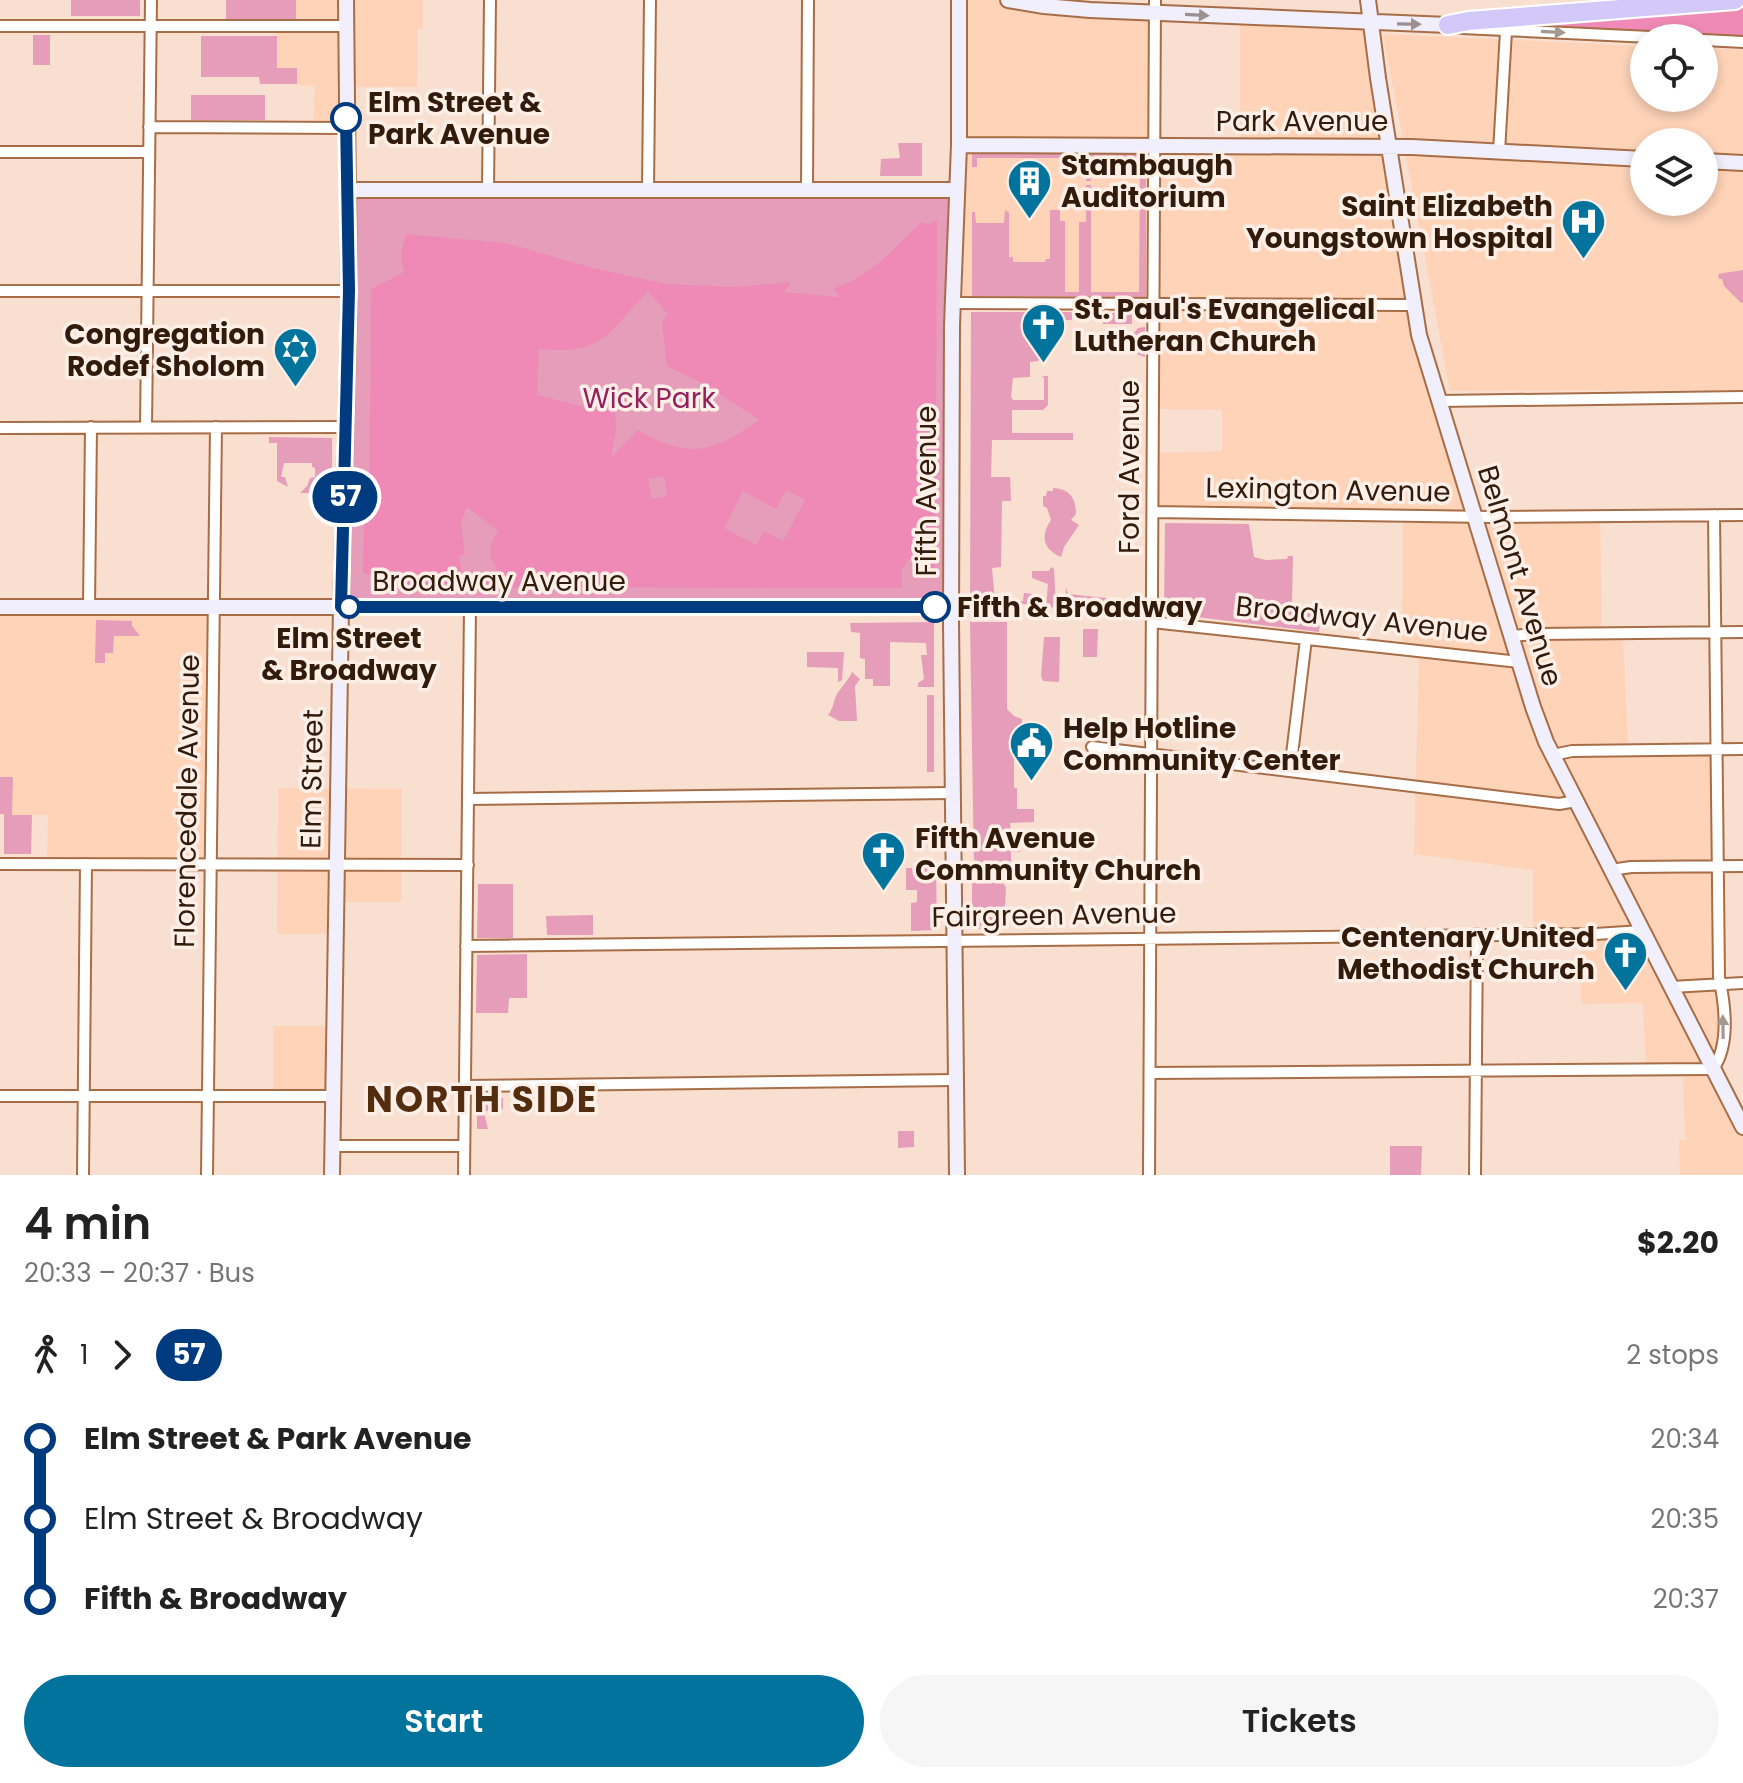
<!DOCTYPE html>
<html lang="en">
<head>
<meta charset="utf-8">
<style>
	body { margin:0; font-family:Poppins,sans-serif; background:#f6f6f6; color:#222; height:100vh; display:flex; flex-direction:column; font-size:30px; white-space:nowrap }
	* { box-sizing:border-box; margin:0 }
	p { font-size:26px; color:#767676 }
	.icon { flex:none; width:44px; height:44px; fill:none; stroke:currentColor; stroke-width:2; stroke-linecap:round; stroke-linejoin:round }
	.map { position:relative; height:1175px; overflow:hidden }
	.details { display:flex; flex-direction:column; background:#fff; flex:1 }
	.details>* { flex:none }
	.badge { padding:0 16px; border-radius:26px; font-size:28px; line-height:52px }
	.fabs { position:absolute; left:1630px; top:24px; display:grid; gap:16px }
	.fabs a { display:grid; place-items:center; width:88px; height:88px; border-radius:50%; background:#fff; box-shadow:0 4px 12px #0003; font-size:40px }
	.map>.badge { position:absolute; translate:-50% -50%; box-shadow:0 0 0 4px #fff }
	.legs { display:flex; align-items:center; gap:12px; height:88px; padding:0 24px; font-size:26px }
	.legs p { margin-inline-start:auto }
	.summary { display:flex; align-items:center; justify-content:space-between; height:136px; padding:0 24px }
	h1 { font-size:44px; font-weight:600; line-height:60px }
	.cta { display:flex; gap:16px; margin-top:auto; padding:16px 24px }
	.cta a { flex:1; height:92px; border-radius:48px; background:#01739d; color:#fff; font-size:32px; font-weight:600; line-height:92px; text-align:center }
	.cta a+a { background:#f6f6f6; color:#222 }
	ul { padding:0 24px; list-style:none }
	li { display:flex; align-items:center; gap:28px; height:80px; font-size:30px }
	li i { display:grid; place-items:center; width:12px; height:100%; margin:0 10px; background:currentColor }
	li i::after { content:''; width:20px; height:20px; margin:-10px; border:6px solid; border-radius:50%; background:#fff }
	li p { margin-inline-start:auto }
	li:first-child i { background:linear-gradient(#0000 50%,currentColor 0) }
	li:last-child i { background:linear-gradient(currentColor 50%,#0000 0) }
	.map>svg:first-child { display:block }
	.built { fill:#fed3b8; fill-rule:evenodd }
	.green { fill:#e59dba }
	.forest { fill:#ee8ab5; fill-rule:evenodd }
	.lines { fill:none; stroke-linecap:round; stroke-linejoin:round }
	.street-casing { stroke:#a76d47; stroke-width:14 }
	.secondary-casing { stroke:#a76d47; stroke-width:18 }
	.highway-casing { stroke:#fff; stroke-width:22 }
	.street { stroke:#fff; stroke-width:10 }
	.secondary { stroke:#f2effd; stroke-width:14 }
	.highway { stroke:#d2c9f9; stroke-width:18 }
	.oneway { fill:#9c9090 }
	.oneway2 { fill:#a39891 }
	.line-1-casing { stroke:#fff; stroke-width:18 }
	.line-1 { stroke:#003b80; stroke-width:12 }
	.stop-1-dot { fill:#fff; stroke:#003b80; stroke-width:4 }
	.labels { text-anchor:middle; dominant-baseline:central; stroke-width:7; stroke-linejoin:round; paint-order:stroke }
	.stop-label { font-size:28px; font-weight:bold; fill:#321b0b; stroke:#fcefe7; text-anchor:start }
	.street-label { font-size:28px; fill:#321b0b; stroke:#fcefe7 }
	.poi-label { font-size:28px; font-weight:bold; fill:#321b0b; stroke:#fcefe7; text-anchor:start }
	.park-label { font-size:28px; fill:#94205e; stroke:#fcefe7 }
	.district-label { font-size:36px; font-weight:bold; letter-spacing:2px; fill:#542c0e; stroke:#fcefe7 }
</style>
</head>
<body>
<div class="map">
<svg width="1743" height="1175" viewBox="0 0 1743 1175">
	<rect width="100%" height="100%" fill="#f9dfcf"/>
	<path class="built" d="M 296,0 L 423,0 L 423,29 L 418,29 L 417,87 L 346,87 L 346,128 L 313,128 L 315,86 L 297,85 L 297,68 L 277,68 L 277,26 L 296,26 Z
		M 959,0 L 1008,0 L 1155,13 L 1155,145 L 1240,146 L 1240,17 L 1371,23 L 1413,305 L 1475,516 L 1600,516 L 1602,632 L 1623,633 L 1628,750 L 1717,749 L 1723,1050 L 1714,1069 L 1743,1127 L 1743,1175 L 1680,1175 L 1679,1140 L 1685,1140 L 1683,1070 L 1646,1070 L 1643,1003 L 1581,1004 L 1580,934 L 1533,934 L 1533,870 L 1414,854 L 1419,652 L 1402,649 L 1403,515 L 1153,512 L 1153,453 L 1222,451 L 1222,410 L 1153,409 L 1154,304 L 953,303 Z
		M 1383,34 L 1644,46 L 1644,98 L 1704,98 L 1704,48 L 1743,50 L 1743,390 L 1450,391 ZM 1644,142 L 1704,142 L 1704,202 L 1644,202 Z
		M 0,607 L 214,607 L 211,865 L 47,864 L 48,815 L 0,815 Z
		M 278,788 L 402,789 L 401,902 L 336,902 L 336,934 L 277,934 Z
		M 273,1026 L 334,1026 L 333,1096 L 273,1096 Z"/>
	<path class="green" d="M 71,0 L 140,0 L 140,16 L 71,16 Z
		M 226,0 L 296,0 L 296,20 L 226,20 Z
		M 33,35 L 50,35 L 50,65 L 33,65 Z
		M 201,36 L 277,36 L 277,68 L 297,68 L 297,84 L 260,84 L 259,77 L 201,77 Z
		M 191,95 L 265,95 L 265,120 L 191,120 Z
		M 898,143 L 922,143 L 922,176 L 880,176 L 881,159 L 900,158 Z
		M 1067,153 L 1067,158 L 977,158 L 977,167 L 972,167 L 972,154 Z
		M 1079,153 L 1146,153 L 1146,297 L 972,296 L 972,212 L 975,212 L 976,223 L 1004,223 L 1005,210 L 1009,213 L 1009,257 L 1013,257 L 1013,262 L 1045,262 L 1046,259 L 1050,259 L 1050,210 L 1060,210 L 1060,221 L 1065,221 L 1065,292 L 1079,292 L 1079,222 L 1086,222 L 1086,185 L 1091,185 L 1091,292 L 1139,292 L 1140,159 L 1091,159 L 1091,181 L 1086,181 L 1086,159 L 1079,159 Z
		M 349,190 L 957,190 L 951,607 L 341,607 Z
		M 1743,270 L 1743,302 L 1741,303 L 1724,286 L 1722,279 L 1719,279 L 1718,274 Z
		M 971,312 L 1072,312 L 1072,320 L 1061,320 L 1060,330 L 1041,330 L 1041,358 L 1038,361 L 1030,362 L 1030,377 L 1013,378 L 1011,397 L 1013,400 L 1044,400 L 1044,378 L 1042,376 L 1048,376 L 1048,405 L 1043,410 L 1012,410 L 1012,433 L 1073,433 L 1073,440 L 992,440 L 991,477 L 1010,477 L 1011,501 L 1002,501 L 1001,567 L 992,568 L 995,601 L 1023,601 L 1024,593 L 1041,595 L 1041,604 L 970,604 Z
		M 1103,313 L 1132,313 L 1132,324 L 1103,324 Z
		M 1145,327 L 1145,357 L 1134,353 L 1132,335 L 1138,328 Z
		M 269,437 L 332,438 L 332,493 L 300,493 L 307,486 L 310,478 L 315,477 L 315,468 L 312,467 L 312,463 L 284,463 L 281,477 L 285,477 L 288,487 L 277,481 L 277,443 L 269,443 Z
		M 1053,488 C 1069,489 1076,497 1076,514 L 1071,520 L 1079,525 L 1064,547 L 1061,557 C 1043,549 1040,536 1051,520 L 1047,508 L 1043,506 L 1043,496 L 1046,496 L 1047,491 L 1053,491 Z
		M 1165,523 L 1249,524 L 1254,557 L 1266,560 L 1287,559 L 1288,556 L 1293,556 L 1292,604 L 1295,608 L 1305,608 L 1305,611 L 1321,611 L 1319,632 L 1164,613 Z
		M 1051,567 L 1054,569 L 1056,607 L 1046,608 L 1048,584 L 1032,578 L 1032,571 L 1049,571 Z
		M 1066,587 L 1068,594 L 1125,600 L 1124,606 L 1111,605 L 1107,612 L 1105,604 L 1068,601 L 1065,607 Z
		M 96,620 L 132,621 L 132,626 L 140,636 L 114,636 L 113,653 L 105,653 L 105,663 L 95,663 Z
		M 934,622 L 934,687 L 918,687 L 918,683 L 924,679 L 921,655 L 927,655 L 926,643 L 890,642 L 890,686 L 873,686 L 873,679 L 865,679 L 865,659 L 860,658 L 860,633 L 851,632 L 850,623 Z
		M 970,622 L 1007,622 L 1007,709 L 1014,716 L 1022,719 L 1022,726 L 1019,727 L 1019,757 L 1014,757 L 1014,788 L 1017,788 L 1017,809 L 1034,809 L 1034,822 L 1010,823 L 1011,833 L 1020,833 L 1020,852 L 1011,852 L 1011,868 L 974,868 Z
		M 1083,629 L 1098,629 L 1097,657 L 1083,657 Z
		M 1044,637 L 1060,637 L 1059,682 L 1043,681 L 1041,676 Z
		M 807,652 L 844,652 L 842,680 L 838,682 L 838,668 L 807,667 Z
		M 852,672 L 860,679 L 855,686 L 857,721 L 839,721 L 828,715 C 833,709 833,703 836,696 C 840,688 848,681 852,672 Z
		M 927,695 L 934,695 L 934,772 L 927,772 Z
		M 0,777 L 13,777 L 12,815 L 32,815 L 31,854 L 4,854 L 4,814 L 0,814 Z
		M 906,868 L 936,868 L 937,930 L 911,931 L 911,903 L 917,902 L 917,890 L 906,890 Z
		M 998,877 L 1006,887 L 1005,907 L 999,910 L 972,909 L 972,879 Z
		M 478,884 L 513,884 L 513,938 L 477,938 Z
		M 593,915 L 593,935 L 547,935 L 546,916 Z
		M 972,917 L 998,917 L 998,929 L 972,929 Z
		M 527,954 L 527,998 L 509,998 L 508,1013 L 476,1013 L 477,955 Z
		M 477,1098 L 503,1098 L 503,1109 L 488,1110 L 484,1113 L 488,1129 L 477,1129 Z
		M 898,1131 L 914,1131 L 914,1147 L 898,1148 Z
		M 1390,1146 L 1422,1146 L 1421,1175 L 1390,1175 Z"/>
	<path class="forest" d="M 1743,0 L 1743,42 L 1509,25 Z
		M 937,220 L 935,568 L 927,572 L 911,556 L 902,569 L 902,588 L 482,587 L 497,569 C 487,554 489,545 498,531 L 467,507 L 461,522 L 465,555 L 459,555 L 464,587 L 375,587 L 373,576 L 363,573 L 364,523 L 369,523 L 371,289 L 404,272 L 401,255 L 406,234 L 505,243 L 593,268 L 665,284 L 736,287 L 791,282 L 784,292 L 840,297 L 833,289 C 871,276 893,250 921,222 L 928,224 ZM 648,291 L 668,314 L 662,322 L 667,366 L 706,385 L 759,420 C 712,453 689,460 638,430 L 611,458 L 616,430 L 615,410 L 597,410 L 537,395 L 539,349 C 606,355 607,333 648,291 ZM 664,476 L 667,496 L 652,499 L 648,479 ZM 786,490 L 805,500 L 783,541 L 764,531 L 756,545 L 724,528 L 743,491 L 776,509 Z"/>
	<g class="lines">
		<defs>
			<path id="street" d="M 0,26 L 346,26
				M 1462,28 L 1671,38
				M 1704,40 L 1743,42
				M 149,127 L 346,128
				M 0,152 L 149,152
				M 1499,152 L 1506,31
				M 488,190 L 490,0
				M 648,190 L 650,0
				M 807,190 L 808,0
				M 0,291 L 349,291
				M 953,303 L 1413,305
				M 1439,401 L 1743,397
				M 146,427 L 151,0
				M 0,428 L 347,427
				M 1153,512 L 1490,517 L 1743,515
				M 89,607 L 91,427
				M 1152,622 L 1519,662
				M 1512,636 L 1536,634 L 1743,632
				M 1092,747 L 1559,804 L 1576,801
				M 1553,755 L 1572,751 L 1743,749
				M 1290,771 L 1306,639
				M 468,799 L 952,793
				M 0,864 L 468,865
				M 1611,870 L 1631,867 L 1743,866
				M 466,946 L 1595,934 L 1642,931
				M 1671,987 L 1743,983
				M 1150,1073 L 1713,1069 C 1730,1045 1725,1004 1719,977 L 1714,515
				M 465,1086 L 956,1080
				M 0,1096 L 333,1096
				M 332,1146 L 464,1146
				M 83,1175 L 86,864
				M 207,1175 L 216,427
				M 464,1175 L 470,607
				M 1149,1175 L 1155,0
				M 1475,1175 L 1477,934"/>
			<path id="secondary" d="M 1008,0 L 1044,6 L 1090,10 L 1448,25
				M 1368,0 L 1378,78 L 1419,335 L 1533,707 L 1546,742 L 1743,1127
				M 959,145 L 1412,147 L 1644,159
				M 1704,161 L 1743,163
				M 349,190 L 957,190
				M 0,607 L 951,607
				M 332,1175 L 341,607 L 349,301 L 346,0
				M 957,1175 L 951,622 L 952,325 L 959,145 L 959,0"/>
			<path id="highway" d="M 1448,25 L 1468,21 L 1735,0"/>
		</defs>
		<use href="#street" class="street-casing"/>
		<use href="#secondary" class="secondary-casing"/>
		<use href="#highway" class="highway-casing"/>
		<use href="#street" class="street"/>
		<use href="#secondary" class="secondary"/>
		<use href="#highway" class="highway"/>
	</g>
	<defs><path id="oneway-solid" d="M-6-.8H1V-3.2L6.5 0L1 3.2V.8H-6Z" transform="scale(2)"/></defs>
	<g class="oneway">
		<use href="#oneway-solid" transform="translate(1197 15) rotate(3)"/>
		<use href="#oneway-solid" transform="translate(1409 24) rotate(1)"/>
	</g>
	<g class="oneway2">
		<use href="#oneway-solid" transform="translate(1553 32) rotate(3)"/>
		<use href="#oneway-solid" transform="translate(1723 1027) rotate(-91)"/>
	</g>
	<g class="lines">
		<defs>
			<path id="line-1" d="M 346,118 L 349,291 L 341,607 L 935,607"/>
		</defs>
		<use href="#line-1" class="line-1-casing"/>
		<use href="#line-1" class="line-1"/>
	</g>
	<defs>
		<symbol id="building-pin" viewBox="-11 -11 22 30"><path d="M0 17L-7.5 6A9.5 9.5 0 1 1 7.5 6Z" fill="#01739d" stroke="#fcefe7"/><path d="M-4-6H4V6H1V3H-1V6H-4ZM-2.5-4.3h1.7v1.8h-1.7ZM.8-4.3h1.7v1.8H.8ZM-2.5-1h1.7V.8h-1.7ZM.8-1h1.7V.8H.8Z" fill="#fff"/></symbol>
		<symbol id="hospital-pin" viewBox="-11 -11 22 30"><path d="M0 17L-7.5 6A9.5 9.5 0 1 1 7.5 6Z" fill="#01739d" stroke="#fcefe7"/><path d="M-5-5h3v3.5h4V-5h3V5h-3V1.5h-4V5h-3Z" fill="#fff"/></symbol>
		<symbol id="church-pin" viewBox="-11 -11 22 30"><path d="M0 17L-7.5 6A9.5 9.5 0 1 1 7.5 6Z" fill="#01739d" stroke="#fcefe7"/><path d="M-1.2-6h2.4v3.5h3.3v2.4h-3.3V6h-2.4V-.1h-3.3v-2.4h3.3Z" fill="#fff"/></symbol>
		<symbol id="synagogue-pin" viewBox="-11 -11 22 30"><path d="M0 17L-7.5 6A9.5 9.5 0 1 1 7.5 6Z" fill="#01739d" stroke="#fcefe7"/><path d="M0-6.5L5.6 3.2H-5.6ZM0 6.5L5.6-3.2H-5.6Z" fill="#fff"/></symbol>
		<symbol id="civic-pin" viewBox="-11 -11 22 30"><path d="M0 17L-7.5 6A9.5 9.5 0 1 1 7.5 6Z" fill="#01739d" stroke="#fcefe7"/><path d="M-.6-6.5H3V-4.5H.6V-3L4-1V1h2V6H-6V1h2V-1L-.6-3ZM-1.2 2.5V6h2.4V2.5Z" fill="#fff"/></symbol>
	</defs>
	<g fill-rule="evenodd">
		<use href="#building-pin" x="1004" y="156" width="51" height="69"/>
		<use href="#hospital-pin" x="1558" y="196" width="51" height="69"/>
		<use href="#church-pin" x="1018" y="300" width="51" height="69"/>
		<use href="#synagogue-pin" x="270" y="324" width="51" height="69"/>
		<use href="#civic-pin" x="1006" y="718" width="51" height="69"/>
		<use href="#church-pin" x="858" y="828" width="51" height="69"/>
		<use href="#church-pin" x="1600" y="928" width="51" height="69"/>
	</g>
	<g class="stop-1-dot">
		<circle cx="346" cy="118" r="14"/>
		<circle cx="349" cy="607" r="10"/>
		<circle cx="935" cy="607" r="14"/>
	</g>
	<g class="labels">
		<g class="stop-label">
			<text x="368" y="102">Elm Street &amp;<tspan x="368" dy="32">Park Avenue</tspan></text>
			<text x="957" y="607">Fifth &amp; Broadway</text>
			<text x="349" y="638" text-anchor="middle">Elm Street<tspan x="349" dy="32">&amp; Broadway</tspan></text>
		</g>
		<g class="street-label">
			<text x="1302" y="121">Park Avenue</text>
			<text transform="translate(1129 467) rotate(-90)">Ford Avenue</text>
			<text transform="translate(1328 490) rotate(1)">Lexington Avenue</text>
			<text transform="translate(926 491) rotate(-90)">Fifth Avenue</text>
			<text transform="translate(1520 576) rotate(73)">Belmont Avenue</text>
			<text x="499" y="581">Broadway Avenue</text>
			<text transform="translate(1362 619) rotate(6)">Broadway Avenue</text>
			<text transform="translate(312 779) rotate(-89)">Elm Street</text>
			<text transform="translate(187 801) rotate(-89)">Florencedale Avenue</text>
			<text transform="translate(1054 915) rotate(-1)">Fairgreen Avenue</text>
		</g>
		<g class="poi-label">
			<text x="1061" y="165">Stambaugh<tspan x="1061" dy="32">Auditorium</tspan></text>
			<text x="1553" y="206" text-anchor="end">Saint Elizabeth<tspan x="1553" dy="32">Youngstown Hospital</tspan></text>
			<text x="1074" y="309">St. Paul's Evangelical<tspan x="1074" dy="32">Lutheran Church</tspan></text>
			<text x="265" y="334" text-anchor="end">Congregation<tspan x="265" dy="32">Rodef Sholom</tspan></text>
			<text x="1063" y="728">Help Hotline<tspan x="1063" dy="32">Community Center</tspan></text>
			<text x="915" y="838">Fifth Avenue<tspan x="915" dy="32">Community Church</tspan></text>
			<text x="1595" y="937" text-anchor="end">Centenary United<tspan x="1595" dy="32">Methodist Church</tspan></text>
		</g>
		<g class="park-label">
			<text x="649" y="398">Wick Park</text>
		</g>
		<g class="district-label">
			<text x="482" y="1099">NORTH SIDE</text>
		</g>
	</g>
</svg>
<div class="fabs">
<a><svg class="icon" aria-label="locate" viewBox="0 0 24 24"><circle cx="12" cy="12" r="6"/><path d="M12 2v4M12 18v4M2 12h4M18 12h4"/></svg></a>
<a><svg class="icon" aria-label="layers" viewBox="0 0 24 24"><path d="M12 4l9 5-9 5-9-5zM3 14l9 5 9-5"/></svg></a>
</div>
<b class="badge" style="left:345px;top:497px;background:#003b80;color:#fff">57</b>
</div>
<section class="details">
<div class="summary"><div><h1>4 min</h1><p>20:33 – 20:37 · Bus</p></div><b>$2.20</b></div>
<div class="legs"><svg class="icon" aria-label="walk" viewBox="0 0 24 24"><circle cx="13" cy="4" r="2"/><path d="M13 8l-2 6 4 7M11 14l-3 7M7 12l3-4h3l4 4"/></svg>1<svg class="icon" aria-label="forward" viewBox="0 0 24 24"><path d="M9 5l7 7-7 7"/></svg><b class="badge" style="background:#003b80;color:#fff">57</b><p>2 stops</p></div>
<ul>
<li><i style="color:#003b80"></i><b>Elm Street &amp; Park Avenue</b><p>20:34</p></li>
<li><i style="color:#003b80"></i><span>Elm Street &amp; Broadway</span><p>20:35</p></li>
<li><i style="color:#003b80"></i><b>Fifth &amp; Broadway</b><p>20:37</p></li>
</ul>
<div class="cta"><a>Start</a><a>Tickets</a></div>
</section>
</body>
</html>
